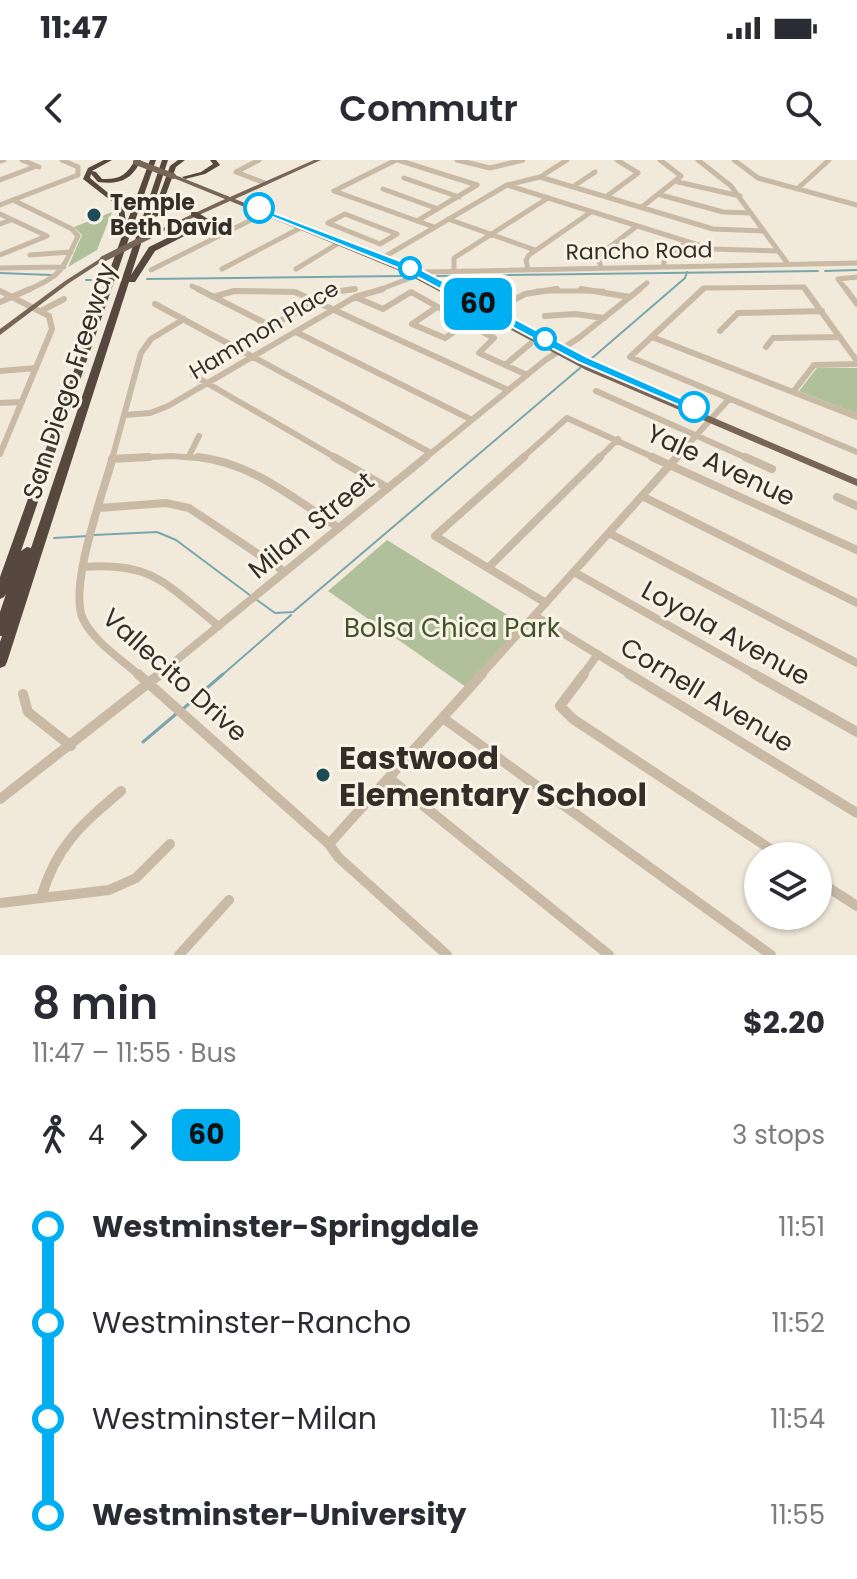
<!DOCTYPE html>
<html lang="en">
<head>
<meta charset="utf-8">
<style>
	body { margin:0; font-family:Poppins,sans-serif; background:#f2f2f3; color:#2b2b33; height:100vh; display:flex; flex-direction:column; font-size:30px; white-space:nowrap }
	* { box-sizing:border-box; margin:0 }
	p { font-size:26px; color:#7c7c81 }
	.icon { flex:none; width:44px; height:44px; fill:none; stroke:currentColor; stroke-width:2; stroke-linecap:round; stroke-linejoin:round }
	.map { position:relative; height:795px; overflow:hidden }
	.drawer { display:flex; flex-direction:column; background:#fff; flex:1 }
	.drawer>* { flex:none }
	.badge { padding:0 16px; border-radius:12px; font-size:28px; line-height:52px }
	.tools { position:absolute; left:744px; top:682px; display:grid; gap:16px }
	.tools a { display:grid; place-items:center; width:88px; height:88px; border-radius:50%; background:#fff; box-shadow:0 2px 6px #0004; font-size:40px }
	.map>.badge { position:absolute; translate:-50% -50%; box-shadow:0 0 0 4px #fff }
	.legs { display:flex; align-items:center; gap:12px; height:88px; padding:0 32px; font-size:26px }
	.legs p { margin-inline-start:auto }
	.head { display:flex; align-items:center; justify-content:space-between; height:136px; padding:0 32px }
	h1 { font-size:44px; font-weight:600; line-height:60px }
	ul { padding:0 32px; list-style:none }
	li { display:flex; align-items:center; gap:28px; height:96px; font-size:30px }
	li i { display:grid; place-items:center; width:12px; height:100%; margin:0 10px; background:currentColor }
	li i::after { content:''; width:20px; height:20px; margin:-10px; border:6px solid; border-radius:50%; background:#fff }
	li p { margin-inline-start:auto }
	li:first-child i { background:linear-gradient(#0000 50%,currentColor 0) }
	li:last-child i { background:linear-gradient(currentColor 50%,#0000 0) }
	.status { display:flex; justify-content:space-between; align-items:center; height:56px; padding:0 40px; background:#fff; direction:ltr }
	.status svg { height:22px; fill:currentColor }
	header { display:flex; justify-content:space-between; align-items:center; height:104px; padding:0 32px; background:#fff; font-size:36px; font-weight:600 }
	.map>svg:first-child { display:block }
	.green { fill:#afc09a }
	.lines { fill:none; stroke-linecap:round; stroke-linejoin:round }
	.stream-far1 { stroke:#79a6ae; stroke-width:2 }
	.stream { stroke:#79a6ae; stroke-width:3 }
	.minor-far3 { stroke:#c9baa6; stroke-width:5 }
	.minor-far2 { stroke:#c9baa6; stroke-width:6 }
	.minor-far1 { stroke:#c9baa6; stroke-width:8 }
	.minor { stroke:#c9baa6; stroke-width:10 }
	.major { fill:#776658; fill-rule:evenodd }
	.highway { fill:#56483e; fill-rule:evenodd }
	.major-bridge { stroke:#776658; stroke-width:6 }
	.line-1 { fill:#00aff2; stroke:#fff; stroke-width:2 }
	.stop-1-dot { fill:#fff; stroke:#00aff2; stroke-width:4 }
	.poi-dot { fill:#1d4c56; stroke:#f9f3e6; stroke-width:3 }
	.labels { text-anchor:middle; dominant-baseline:central; stroke-width:6; stroke-linejoin:round; paint-order:stroke }
	.far-poi-label { font-size:22px; font-weight:bold; fill:#352d27; stroke:#f9f3e6; text-anchor:start }
	.far-street-label { font-size:22px; fill:#352d27; stroke:#f9f3e6 }
	.street-label { font-size:26px; fill:#352d27; stroke:#f9f3e6 }
	.park-label { font-size:26px; fill:#40532b; stroke:#f9f3e6 }
	.near-poi-label { font-size:32px; font-weight:bold; fill:#352d27; stroke:#f9f3e6; text-anchor:start }
</style>
</head>
<body>
<div class="status"><b>11:47</b><svg viewBox="0 0 49 12"><path d="M0 12V9h3v3zM5 12V6h3v6zM10 12V3h3v9zM15 12V0h3v12zM26 1h20v11H26zM47 4h2v5h-2z"/></svg></div>
<header><svg class="icon" aria-label="back" viewBox="0 0 24 24"><path d="M15 5l-7 7 7 7"/></svg>Commutr<svg class="icon" aria-label="search" viewBox="0 0 24 24"><circle cx="10" cy="10" r="6"/><path d="M15 15l6 6"/></svg></header>
<div class="map">
<svg width="857" height="795" viewBox="0 0 857 795">
	<rect width="100%" height="100%" fill="#f1e9da"/>
	<path class="green" d="M 112,52 L 97,90 L 68,107 L 82,75 L 74,67 Z
		M 817,208 L 857,208 L 857,254 L 799,231 Z
		M 387,380 L 522,464 L 466,527 L 328,431 Z"/>
	<g class="lines">
		<path class="stream-far1" d="M 825,111 L 857,110
			M 0,113 L 51,115
			M 437,116 L 818,111
			M 147,119 L 403,116
			M 86,120 L 91,120
			M 591,199 L 685,118 L 687,112
			M 94,375 L 157,372 L 176,380 L 251,436
			M 54,378 L 88,376
			M 257,440 L 275,453 L 293,452 L 580,208
			M 221,516 L 291,455"/>
		<path class="stream" d="M 184,548 L 223,514
			M 143,582 L 176,554"/>
		<path class="minor-far3" d="M 22,0 L 39,7
			M 259,0 L 236,12 L 265,23
			M 398,0 L 477,25
			M 457,0 L 490,8 L 523,0
			M 698,0 L 731,26 L 788,104
			M 734,0 L 758,18 L 857,45
			M 0,1 L 4,0
			M 540,17 L 713,69 L 764,71
			M 404,18 L 459,37
			M 0,20 L 34,7
			M 678,22 L 740,36
			M 507,25 L 711,89 L 778,91
			M 574,26 L 595,12
			M 383,29 L 438,49
			M 797,29 L 829,0
			M 334,31 L 434,67
			M 334,31 L 396,0
			M 661,35 L 723,52 L 751,53
			M 607,36 L 638,13 L 617,0
			M 13,40 L 72,69 L 78,76 C 61,112 63,115 25,131
			M 0,45 L 78,15 L 78,7 L 62,0
			M 642,47 L 681,16 L 660,0
			M 0,54 L 47,76 L 0,95
			M 345,54 L 397,74 L 380,84 L 328,63 Z
			M 448,59 L 535,90
			M 417,61 L 477,25
			M 0,64 L 11,60
			M 30,95 L 71,92
			M 379,100 L 507,25 L 540,17 L 567,0
			M 664,107 L 664,100 L 686,82
			M 0,108 L 64,107
			M 601,108 L 598,96 L 637,66
			M 222,109 L 304,66
			M 296,109 L 342,81
			M 528,109 L 526,100 L 529,95 L 591,52
			M 151,110 L 267,52
			M 454,110 L 454,98 L 548,38
			M 478,124 L 492,131
			M 192,126 L 202,131
			M 341,131 L 355,129
			M 376,131 L 426,112 L 857,103
			M 537,131 L 603,131
			M 637,131 L 647,123
			M 701,131 L 704,128 L 804,127 L 807,131
			M 847,131 L 838,119 L 857,117"/>
		<path class="minor-far2" d="M 198,129 L 271,166 L 333,132 L 355,129
			M 488,129 L 511,141
			M 581,129 L 630,137
			M 703,129 L 630,197 L 857,292
			M 805,129 L 857,201
			M 846,129 L 857,144
			M 0,131 L 49,156 L 52,169 L 0,294
			M 213,137 L 234,131 L 295,132 L 508,230
			M 355,137 L 383,149 L 411,132 L 447,152
			M 0,142 L 30,129
			M 155,144 L 431,293
			M 41,151 L 64,139
			M 492,151 L 525,134 L 557,129
			M 454,156 L 494,178 L 479,193 L 527,215
			M 545,156 L 575,154 L 604,158
			M 412,164 L 445,178 L 467,163
			M 412,164 L 437,147
			M 720,171 L 738,153 L 822,151
			M 296,172 L 472,260
			M 652,177 L 857,257
			M 766,187 L 773,178 L 840,177
			M 505,205 L 530,184
			M 0,211 L 36,208
			M 193,215 L 338,299
			M 596,231 L 749,299
			M 793,232 L 814,205 L 857,204
			M 0,243 L 22,242
			M 125,255 L 150,253 L 168,246 L 355,137 L 383,129
			M 189,296 L 199,276
			M 112,299 L 141,193 L 151,179 L 184,159
			M 115,299 L 171,296 L 211,299
			M 424,299 L 544,201 L 580,177 L 640,129
			M 521,299 L 567,258 L 657,299
			M 598,299 L 618,279
			M 675,299 L 729,239"/>
		<path class="minor-far1" d="M 113,297 C 103,333 68,427 83,459 C 94,482 121,499 140,516
			M 198,297 C 252,303 295,339 339,368
			M 334,297 L 388,328
			M 524,297 L 435,376 L 546,443
			M 652,297 L 857,390
			M 745,297 L 772,309
			M 112,299 L 149,297
			M 642,336 L 857,443
			M 837,337 L 857,346
			M 99,348 L 166,343 L 189,348 L 285,412
			M 609,373 L 857,503
			M 83,407 C 154,401 167,426 219,466
			M 488,408 L 600,297
			M 574,412 L 758,516
			M 535,456 L 633,516
			M 157,516 L 426,297
			M 480,516 L 677,297
			M 582,516 L 598,494"/>
		<path class="minor" d="M 138,514 L 329,684 L 338,697 L 447,795
			M 584,514 L 560,546 L 573,559 L 781,696
			M 629,514 L 857,653
			M 754,514 L 857,572
			M 23,534 L 28,552 L 71,586
			M 443,558 L 771,795
			M 389,618 L 609,795
			M 0,639 L 160,514
			M 329,684 L 482,514
			M 818,721 L 857,746
			M 41,738 C 56,686 81,665 121,631
			M 0,743 L 109,730 L 136,718 L 170,684
			M 179,795 L 229,740"/>
		<path class="major" d="M 314,0 L 321,0 L 235,39 L 409,111 L 592,206 L 857,319 L 857,326 L 586,210 L 405,113 L 230,41 L 157,74 L 152,73 L 225,39 L 171,17 L 171,15 L 175,15 L 230,37 Z
			M 101,98 L 106,99 L 69,123 L 0,175 L 0,169 L 65,121 Z"/>
		<path class="highway" d="M 104,0 L 112,0 L 92,11 L 96,12 L 102,19 C 119,20 127,15 135,0 L 141,0 C 132,20 119,25 98,22 L 91,14 L 90,18 L 124,46 L 126,65 L 150,0 L 156,0 L 21,391 L 27,387 L 31,388 L 162,0 L 168,0 L 131,115 L 149,87 L 200,62 L 200,60 L 191,56 L 191,52 L 197,52 L 208,59 L 206,65 L 155,91 L 135,122 L 129,122 L 7,502 L 5,506 L 0,508 L 0,482 L 2,476 L 0,476 L 0,452 L 6,434 L 4,437 L 0,439 L 0,417 L 122,76 L 119,74 L 119,47 L 83,19 L 88,8 Z
			M 178,0 L 185,0 L 176,7 L 158,56 L 151,58 L 170,6 Z
			M 210,0 L 216,0 L 220,5 L 205,14 L 185,19 L 182,17 L 201,12 L 213,4 Z"/>
		<path class="major-bridge" d="M 136,2 L 173,16
			M 103,99 L 155,73"/>
	</g>
	<path class="line-1" d="M 255,46 L 416,107 L 587,197 L 701,247 L 690,250 L 578,202 L 408,112 L 255,50 Z"/>
	<g class="stop-1-dot">
		<circle cx="259" cy="48" r="14"/>
		<circle cx="410" cy="108" r="10"/>
		<circle cx="545" cy="179" r="10"/>
		<circle cx="694" cy="247" r="14"/>
	</g>
	<g class="poi-dot">
		<circle cx="94" cy="55" r="8"/>
		<circle cx="323" cy="615" r="8"/>
	</g>
	<g class="labels">
		<g class="far-poi-label">
			<text x="110" y="42">Temple<tspan x="110" dy="25">Beth David</tspan></text>
		</g>
		<g class="far-street-label">
			<text transform="translate(639 91) rotate(-1)">Rancho Road</text>
			<text transform="translate(264 170) rotate(-31)">Hammon Place</text>
		</g>
		<g class="street-label">
			<text transform="translate(69 221) rotate(-72)">San Diego Freeway</text>
			<text transform="translate(721 305) rotate(25)">Yale Avenue</text>
			<text transform="translate(311 365) rotate(-39)">Milan Street</text>
			<text transform="translate(726 473) rotate(29)">Loyola Avenue</text>
			<text transform="translate(175 515) rotate(42)">Vallecito Drive</text>
			<text transform="translate(707 535) rotate(31)">Cornell Avenue</text>
		</g>
		<g class="park-label">
			<text x="452" y="468">Bolsa Chica Park</text>
		</g>
		<g class="near-poi-label">
			<text x="339" y="597">Eastwood<tspan x="339" dy="37">Elementary School</tspan></text>
		</g>
	</g>
</svg>
<div class="tools">
<a><svg class="icon" aria-label="layers" viewBox="0 0 24 24"><path d="M12 4l9 5-9 5-9-5zM3 14l9 5 9-5"/></svg></a>
</div>
<b class="badge" style="left:478px;top:144px;background:#00aff2;color:#111">60</b>
</div>
<section class="drawer">
<div class="head"><div><h1>8 min</h1><p>11:47 – 11:55 · Bus</p></div><b>$2.20</b></div>
<div class="legs"><svg class="icon" aria-label="walk" viewBox="0 0 24 24"><circle cx="13" cy="4" r="2"/><path d="M13 8l-2 6 4 7M11 14l-3 7M7 12l3-4h3l4 4"/></svg>4<svg class="icon" aria-label="forward" viewBox="0 0 24 24"><path d="M9 5l7 7-7 7"/></svg><b class="badge" style="background:#00aff2;color:#111">60</b><p>3 stops</p></div>
<ul>
<li><i style="color:#00aff2"></i><b>Westminster-Springdale</b><p>11:51</p></li>
<li><i style="color:#00aff2"></i><span>Westminster-Rancho</span><p>11:52</p></li>
<li><i style="color:#00aff2"></i><span>Westminster-Milan</span><p>11:54</p></li>
<li><i style="color:#00aff2"></i><b>Westminster-University</b><p>11:55</p></li>
</ul>
</section>
</body>
</html>
